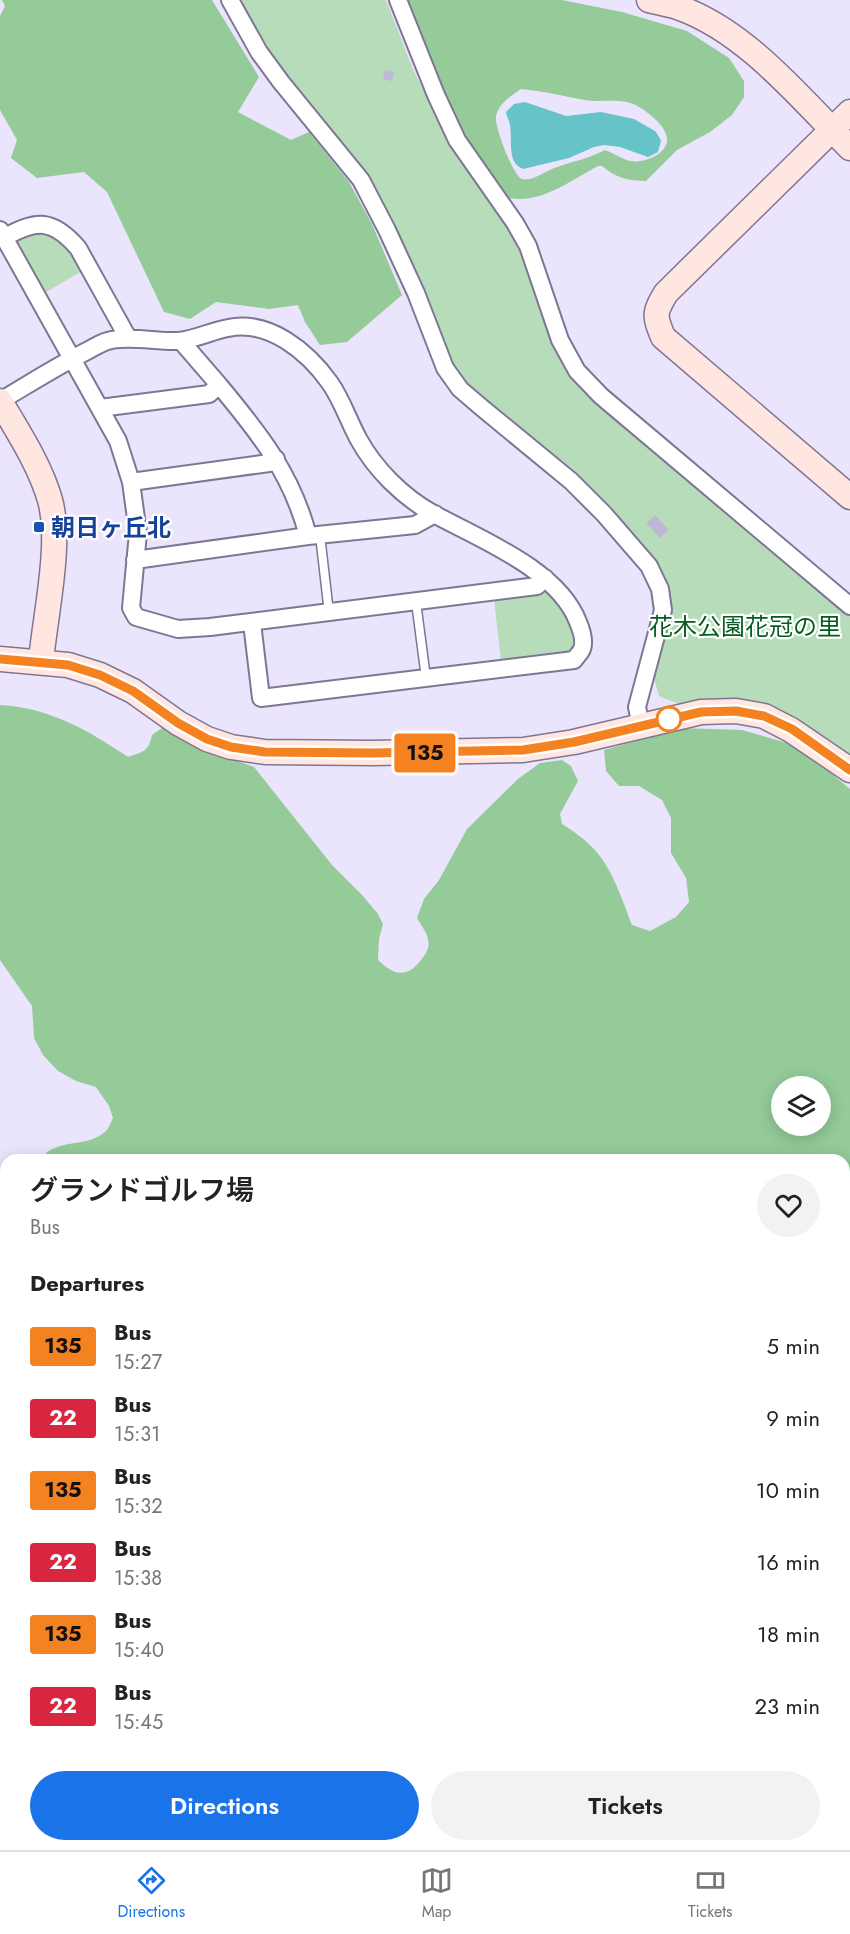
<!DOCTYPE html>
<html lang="en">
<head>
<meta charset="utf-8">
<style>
	body { margin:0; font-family:Jost,"Noto Sans JP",sans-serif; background:#f2f2f2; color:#222; height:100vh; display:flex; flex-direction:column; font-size:22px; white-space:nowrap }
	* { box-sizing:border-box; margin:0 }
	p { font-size:20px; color:#767676 }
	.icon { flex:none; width:33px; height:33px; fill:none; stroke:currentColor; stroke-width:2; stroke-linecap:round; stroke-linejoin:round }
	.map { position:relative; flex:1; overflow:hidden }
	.drawer { position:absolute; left:0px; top:1154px; width:850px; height:698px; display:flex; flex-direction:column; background:#fff; border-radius:18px 18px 0 0; box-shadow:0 3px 15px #0003 }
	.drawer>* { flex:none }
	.badge { padding:0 12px; border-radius:4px; font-size:21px; line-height:39px }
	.tools { position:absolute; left:771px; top:1076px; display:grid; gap:12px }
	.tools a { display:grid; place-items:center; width:60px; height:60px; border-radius:50%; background:#fff; box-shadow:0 3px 15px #0003; font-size:30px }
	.map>.badge { position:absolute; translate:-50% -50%; box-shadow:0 0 0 3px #fff }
	h2 { padding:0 30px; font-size:22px; line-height:54px }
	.round { display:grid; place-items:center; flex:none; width:63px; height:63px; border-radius:32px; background:#f2f2f2 }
	.head { display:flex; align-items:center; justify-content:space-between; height:102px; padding:0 30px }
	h1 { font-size:28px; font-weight:600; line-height:45px }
	.primary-button { display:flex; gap:12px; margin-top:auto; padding:12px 30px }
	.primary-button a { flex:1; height:69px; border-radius:36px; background:#1a73e8; color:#fff; font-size:24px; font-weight:600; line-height:69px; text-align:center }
	.primary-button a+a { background:#f2f2f2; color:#222 }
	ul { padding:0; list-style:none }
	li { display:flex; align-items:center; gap:18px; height:72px; padding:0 30px }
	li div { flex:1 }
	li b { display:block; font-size:22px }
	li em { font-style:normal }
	li .badge { min-width:66px; font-weight:700; text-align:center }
	.tab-bar { display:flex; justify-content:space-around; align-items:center; height:84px; border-top:2px solid #e0e0e0; background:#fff; font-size:16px; color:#767676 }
	.tab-bar a { display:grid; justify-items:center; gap:3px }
	.tab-bar .active { color:#1a73e8 }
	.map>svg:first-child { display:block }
	.green { fill:#b6dcb9 }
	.forest { fill:#94cb99; fill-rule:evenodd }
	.water { fill:#66c4c8 }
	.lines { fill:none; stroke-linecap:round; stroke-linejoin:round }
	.stream { stroke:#66c4c8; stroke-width:4.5 }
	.river { stroke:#66c4c8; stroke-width:26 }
	.building { fill:#c0b7d6 }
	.lane-casing { stroke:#7f7693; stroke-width:11 }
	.street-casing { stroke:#7f7693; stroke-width:20 }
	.secondary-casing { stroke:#7f7693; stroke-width:27 }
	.path { stroke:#898496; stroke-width:2; stroke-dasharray:6 3; stroke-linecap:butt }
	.lane { stroke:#fff; stroke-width:8 }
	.street { stroke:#fff; stroke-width:16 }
	.secondary { stroke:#ffe6e0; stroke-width:24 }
	.line-casing { stroke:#fff; stroke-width:14 }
	.line { stroke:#f58220; stroke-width:9 }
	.transit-dot { fill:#1a4fb4; stroke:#fff; stroke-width:2 }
	.stop-dot { fill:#fff; stroke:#f58220; stroke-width:3 }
	.labels { text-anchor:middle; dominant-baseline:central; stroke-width:4.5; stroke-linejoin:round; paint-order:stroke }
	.transit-label { font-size:24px; font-weight:bold; fill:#164399; stroke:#fff; text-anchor:start }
	.park-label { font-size:24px; fill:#055c20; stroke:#fff }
</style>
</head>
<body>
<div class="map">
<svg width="850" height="1850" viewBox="0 0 850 1850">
	<rect width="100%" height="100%" fill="#ebe4fd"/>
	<path class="green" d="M 235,0 L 386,0 L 412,67 L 445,135 L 507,222 L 523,257 L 551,340 L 563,363 L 590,398 L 850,615 L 850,760 L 814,732 L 681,705 L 659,696 L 654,678 L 669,623 L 670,602 L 625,526 L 574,470 L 485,401 L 459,374 L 446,351 L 436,318 L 420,277 L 369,179 L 355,159 L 272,59 Z
		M 35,231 L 62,238 L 84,270 L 41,295 L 14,246 L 17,237 Z
		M 551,590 C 561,608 584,633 571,654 L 501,662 L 494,598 Z"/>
	<path class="forest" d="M 2,0 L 212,0 L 259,77 L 238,112 L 291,140 L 309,132 L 349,182 L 372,224 L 402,295 L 347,342 L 320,345 L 305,322 L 298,305 L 269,309 L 216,302 L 190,319 L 164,312 L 107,192 L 84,172 L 37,178 L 11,158 L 17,140 L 0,110 L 0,16 L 5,6 Z
		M 403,0 L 562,0 L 622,12 L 687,31 L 729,58 L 744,81 L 744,97 L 732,115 L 710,132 L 677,150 L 646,181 C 629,181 616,178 602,166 L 598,166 C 570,181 541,204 509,198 C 456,144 431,68 403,0 ZM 521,89 C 543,91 563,96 585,100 C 602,103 623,97 639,107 C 647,112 661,122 665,132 C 675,151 646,164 630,161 C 624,160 613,153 605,150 C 588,159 574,161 557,167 C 547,170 532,182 522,179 C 513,176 494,125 496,116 C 499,103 511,96 521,89 Z
		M 0,705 C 50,708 88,730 128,757 C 143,752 149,751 152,735 L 162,728 L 179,732 L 207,750 L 254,767 L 332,865 L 362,895 L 378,914 L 383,924 L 379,939 L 378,960 C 393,975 407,979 421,960 C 426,954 430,948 428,939 C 427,932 420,924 417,918 L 424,899 L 439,880 L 467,829 L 518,779 L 540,763 L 562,760 L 571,766 L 578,781 L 560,814 L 562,824 C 575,832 590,843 599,855 C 613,872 624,904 632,925 L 650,931 L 676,917 L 689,902 L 686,878 L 671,853 L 671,818 L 662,800 L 639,786 L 619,786 L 606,771 L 604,750 L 682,728 L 742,730 L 798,746 L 850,789 L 850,1427 L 844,1427 L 844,1160 L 41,1159 C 56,1137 87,1149 106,1131 C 109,1128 111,1122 113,1118 L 109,1106 L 96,1087 L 76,1081 L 58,1071 L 43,1055 L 34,1038 L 32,1006 L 0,960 ZM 782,1086 L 820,1086 L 820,1125 L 782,1125 Z
		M 845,1501 L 850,1501 L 850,1722 L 844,1715 Z
		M 87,1845 L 133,1845 L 140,1850 L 83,1850 Z"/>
	<path class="water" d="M 525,102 L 566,116 L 601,112 L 634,119 L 655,131 L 658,135 L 661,141 L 658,152 L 648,157 L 620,147 L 604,145 L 594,147 L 569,158 L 523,169 C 505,162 514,136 509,121 C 508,118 506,115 506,112 L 514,104 Z
		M 844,1436 L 850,1436 L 850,1494 L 845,1495 Z
		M 0,1809 L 6,1811 L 6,1845 L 69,1845 L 73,1850 L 0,1850 Z"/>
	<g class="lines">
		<path class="stream" d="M 0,1508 L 6,1497
			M 0,1510 L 6,1524
			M 130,1845 L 133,1850"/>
		<path class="river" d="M 0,1257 L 6,1261"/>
	</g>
	<path class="building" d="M 385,70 L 394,72 L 392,81 L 383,79 Z
		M 655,515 L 669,530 L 660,538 L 646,523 Z"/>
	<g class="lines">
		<defs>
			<path id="lane" d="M 320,535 L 329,613
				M 416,602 L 426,678"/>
			<path id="street" d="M 230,0 L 259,52 L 281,82 L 361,180 L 387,230 L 416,293 L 445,368 L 460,389 L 481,407 L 571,481 L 604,514 L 649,566 L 660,589 L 663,610 L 637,707 L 641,726
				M 398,0 L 436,95 L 457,140 L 515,223 L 528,246 L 560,340 L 577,371 L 601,396 L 850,606
				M 0,230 L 118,441 L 131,482 L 138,533 L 131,608 L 136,617 L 178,629 L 210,627 L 537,586 L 545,578
				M 4,238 C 36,219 53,219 78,248 L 128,338
				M 219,385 C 259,433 292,474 308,536
				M 0,401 C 29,384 57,366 87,351 C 95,347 103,341 112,340 C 134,336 157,342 179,341 C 196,339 212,331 228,328 C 269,319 308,352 330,383 C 342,400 349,422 359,440 C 375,469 403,497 432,513 C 479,539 558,569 578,622 C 581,629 585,641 582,649 C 581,652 576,657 574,660 L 261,698 L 252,623
				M 100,408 L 209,394 L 219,385 L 181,341
				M 131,482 L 269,463 L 276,459
				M 135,560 L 308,536 L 415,525 L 435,514
				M 0,1199 L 6,1203
				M 0,1718 L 6,1718
				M 844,1807 L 850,1815
				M 337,1845 L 349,1850
				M 690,1850 L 692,1845"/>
			<path id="secondary" d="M 649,0 C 659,3 670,4 680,8 C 747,32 801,99 850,148
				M 850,112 L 666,293 C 654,313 654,315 663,337 L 850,497
				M 0,401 C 18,432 40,465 50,500 C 62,543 45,616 41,661
				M 0,659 L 68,665 L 100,675 L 133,691 L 178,723 L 207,739 L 231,747 L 265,752 L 373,753 L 523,750 L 574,742 L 701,712 L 736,711 L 764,716 L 791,730 L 850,770"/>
		</defs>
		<use href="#lane" class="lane-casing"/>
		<use href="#street" class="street-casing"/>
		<use href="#secondary" class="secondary-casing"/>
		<path class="path" d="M 0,1472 L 6,1461"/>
		<use href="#lane" class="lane"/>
		<use href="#street" class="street"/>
		<use href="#secondary" class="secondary"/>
	</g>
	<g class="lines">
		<defs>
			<path id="line" d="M 0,659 L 68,665 L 100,675 L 133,691 L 178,723 L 207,739 L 231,747 L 265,752 L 373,753 L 523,750 L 574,742 L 701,712 L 736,711 L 764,716 L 792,729 L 850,770"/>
		</defs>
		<use href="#line" class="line-casing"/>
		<use href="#line" class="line"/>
	</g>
	<rect class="transit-dot" x="33" y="521" width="12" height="12" rx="3"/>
	<circle class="stop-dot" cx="669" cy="719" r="12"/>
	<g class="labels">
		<g class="transit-label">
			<text x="51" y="527">朝日ヶ丘北</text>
		</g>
		<g class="park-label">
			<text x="745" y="626">花木公園花冠の里</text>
		</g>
	</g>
</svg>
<div class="tools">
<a><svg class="icon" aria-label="layers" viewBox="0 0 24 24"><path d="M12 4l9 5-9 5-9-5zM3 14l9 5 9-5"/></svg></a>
</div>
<b class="badge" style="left:425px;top:753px;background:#f58220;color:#111">135</b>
<section class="drawer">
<div class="head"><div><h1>グランドゴルフ場</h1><p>Bus</p></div><a class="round"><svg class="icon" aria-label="heart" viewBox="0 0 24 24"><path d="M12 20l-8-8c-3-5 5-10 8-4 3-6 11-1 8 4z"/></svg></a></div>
<h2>Departures</h2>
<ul>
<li><span class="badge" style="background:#f58220;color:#111">135</span><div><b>Bus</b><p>15:27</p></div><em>5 min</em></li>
<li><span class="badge" style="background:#d7263d;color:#fff">22</span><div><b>Bus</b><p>15:31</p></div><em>9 min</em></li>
<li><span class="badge" style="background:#f58220;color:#111">135</span><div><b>Bus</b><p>15:32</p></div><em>10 min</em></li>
<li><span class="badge" style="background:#d7263d;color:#fff">22</span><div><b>Bus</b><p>15:38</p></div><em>16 min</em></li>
<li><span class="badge" style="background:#f58220;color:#111">135</span><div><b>Bus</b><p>15:40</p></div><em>18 min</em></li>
<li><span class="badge" style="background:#d7263d;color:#fff">22</span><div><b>Bus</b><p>15:45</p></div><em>23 min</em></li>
</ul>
<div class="primary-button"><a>Directions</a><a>Tickets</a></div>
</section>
</div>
<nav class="tab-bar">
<a class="active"><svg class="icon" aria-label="directions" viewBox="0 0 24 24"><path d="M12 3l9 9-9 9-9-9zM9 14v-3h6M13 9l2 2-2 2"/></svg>Directions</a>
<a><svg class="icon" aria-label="map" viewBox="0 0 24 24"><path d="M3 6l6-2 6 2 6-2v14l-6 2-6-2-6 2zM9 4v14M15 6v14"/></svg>Map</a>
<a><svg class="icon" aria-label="tickets" viewBox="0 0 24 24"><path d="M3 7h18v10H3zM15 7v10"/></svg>Tickets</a>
</nav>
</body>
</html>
